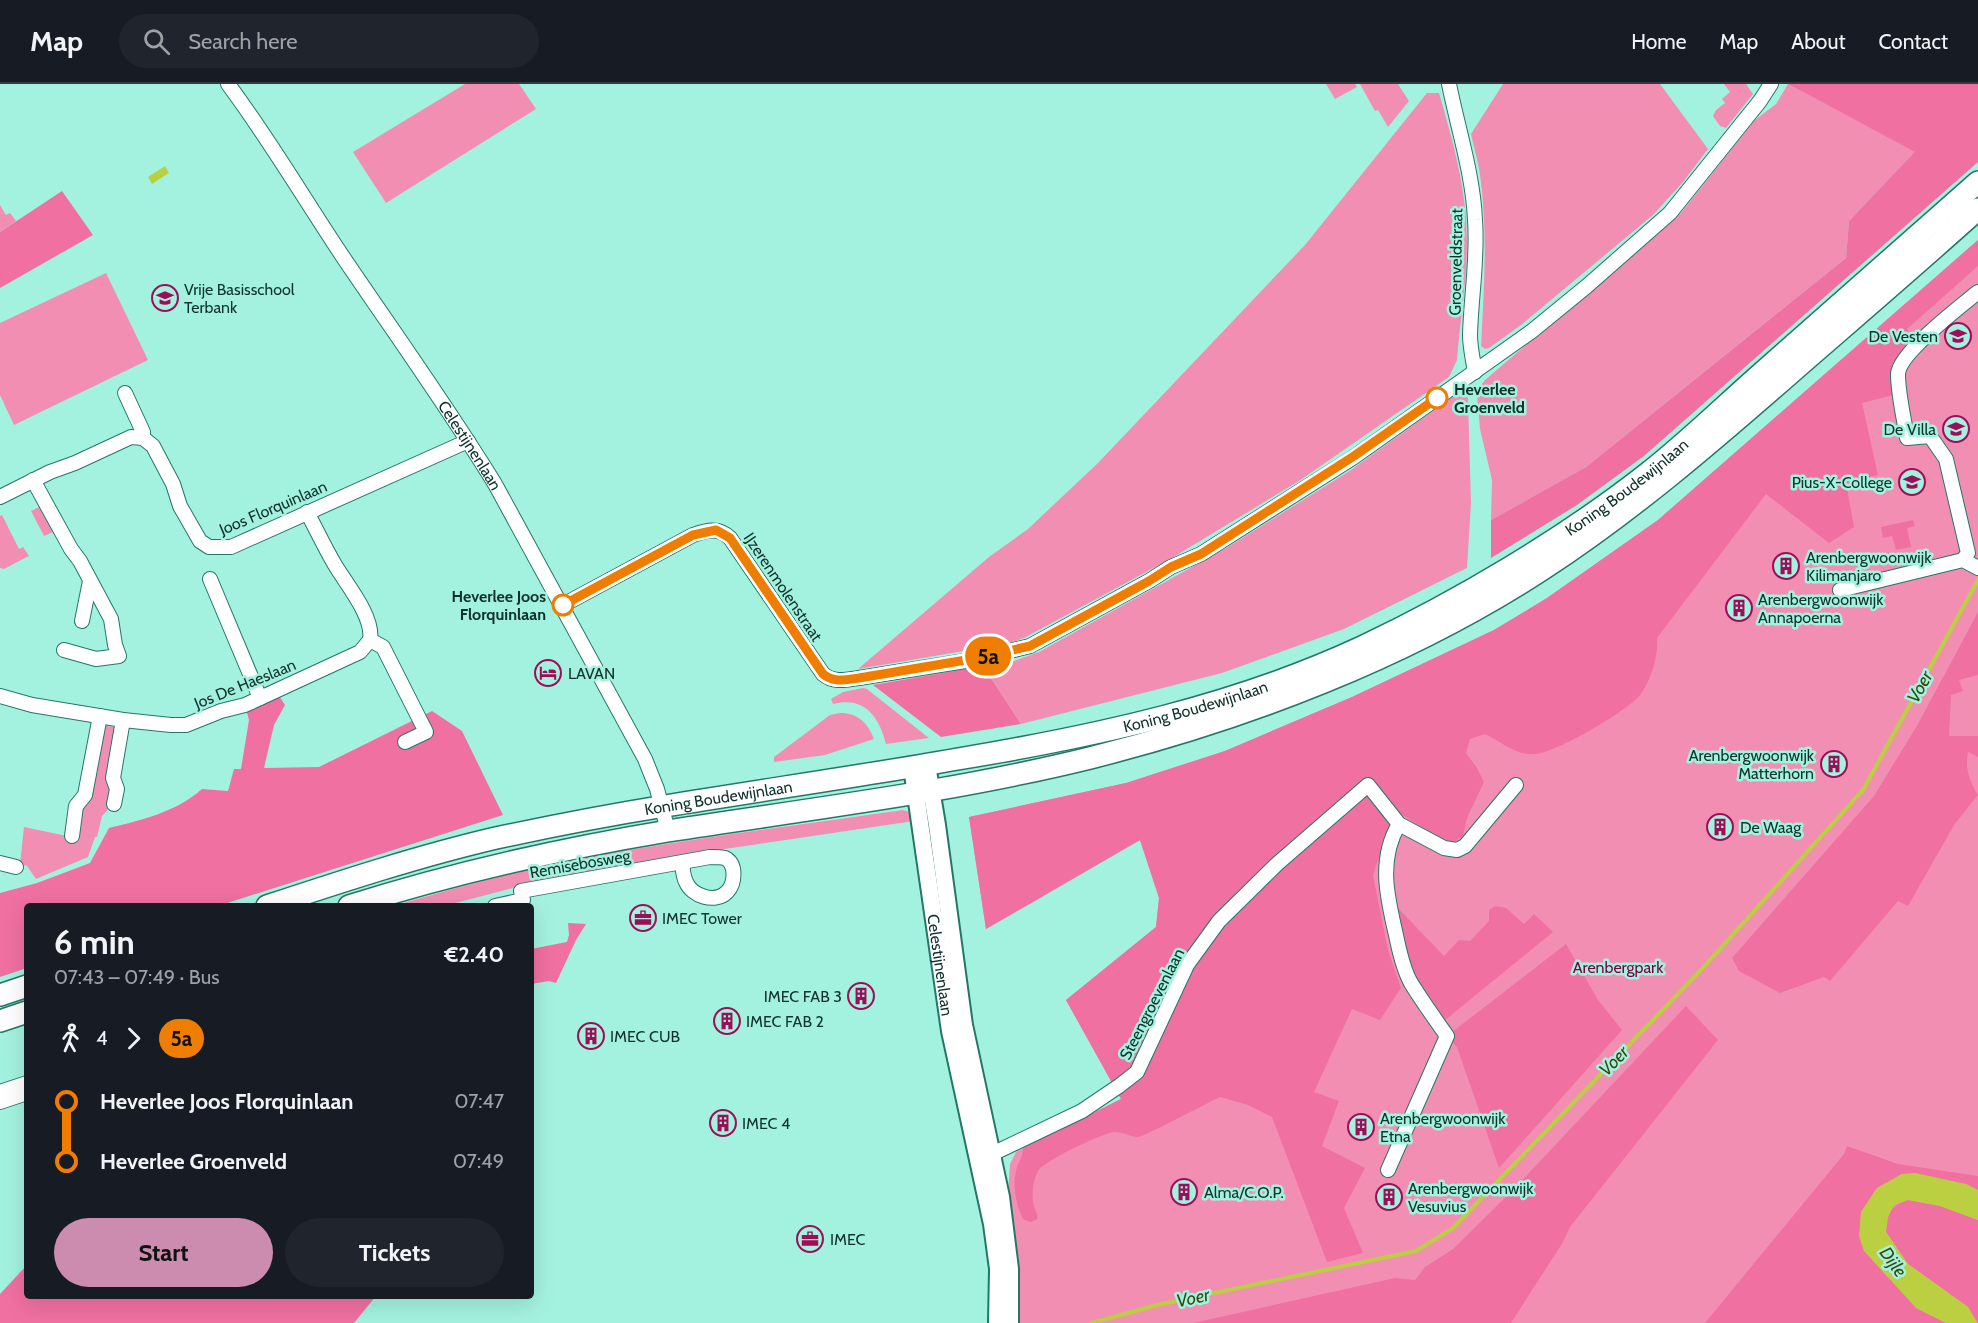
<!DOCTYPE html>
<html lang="en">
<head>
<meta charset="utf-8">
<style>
	body { margin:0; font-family:Cabin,sans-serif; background:#20242c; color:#f1f3f6; height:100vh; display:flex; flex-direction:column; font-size:22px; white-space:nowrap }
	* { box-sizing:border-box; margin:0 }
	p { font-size:20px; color:#9ea1a6 }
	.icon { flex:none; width:33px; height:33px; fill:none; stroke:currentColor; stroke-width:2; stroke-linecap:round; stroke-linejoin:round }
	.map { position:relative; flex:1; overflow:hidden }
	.panel { position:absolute; left:24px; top:819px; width:510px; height:396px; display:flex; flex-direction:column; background:#171b24; border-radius:6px; box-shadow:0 6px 24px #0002 }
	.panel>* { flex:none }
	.badge { padding:0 12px; border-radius:20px; font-size:21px; line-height:39px }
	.map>.badge { position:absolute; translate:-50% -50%; box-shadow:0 0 0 3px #fff }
	.legs { display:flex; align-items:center; gap:9px; height:66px; padding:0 30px; font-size:20px }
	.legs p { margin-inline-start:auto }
	.overview { display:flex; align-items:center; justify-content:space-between; height:102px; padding:0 30px }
	h1 { font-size:33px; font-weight:700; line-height:45px }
	.primary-button { display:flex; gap:12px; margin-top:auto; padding:12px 30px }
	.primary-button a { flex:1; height:69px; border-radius:36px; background:#cc8caf; color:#111; font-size:24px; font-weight:700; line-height:69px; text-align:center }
	.primary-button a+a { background:#20242c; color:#f1f3f6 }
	ul { padding:0 30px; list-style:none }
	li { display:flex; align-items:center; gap:21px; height:60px; font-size:22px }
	li i { display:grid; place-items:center; width:9px; height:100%; margin:0 8px; background:currentColor }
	li i::after { content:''; width:15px; height:15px; margin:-8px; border:4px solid; border-radius:50%; background:#171b24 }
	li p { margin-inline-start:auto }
	li:first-child i { background:linear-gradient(#0000 50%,currentColor 0) }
	li:last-child i { background:linear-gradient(currentColor 50%,#0000 0) }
	header { display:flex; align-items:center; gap:36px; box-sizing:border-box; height:84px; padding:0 30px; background:#171b24; border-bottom:2px solid #363941 }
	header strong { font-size:28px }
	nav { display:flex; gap:33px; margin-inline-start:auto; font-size:21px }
	.search { width:420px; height:54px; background:#20242c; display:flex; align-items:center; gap:15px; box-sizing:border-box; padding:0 21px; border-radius:33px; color:#9ea1a6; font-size:22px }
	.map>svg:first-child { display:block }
	.green { fill:#f38eb3 }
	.forest { fill:#f070a2 }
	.water { fill:#bbd040 }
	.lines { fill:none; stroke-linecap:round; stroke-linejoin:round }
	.stream { stroke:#bbd040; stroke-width:4 }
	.minor-casing { stroke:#247767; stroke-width:16 }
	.tertiary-casing { stroke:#247767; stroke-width:20 }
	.trunk-casing { stroke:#247767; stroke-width:24 }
	.minor { stroke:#fff; stroke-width:14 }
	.tertiary { stroke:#fff; stroke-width:16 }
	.trunk { stroke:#fff; stroke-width:21 }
	.line-1-casing { stroke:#fff; stroke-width:14 }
	.line-1 { stroke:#ef7d00; stroke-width:9 }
	.stop-1-dot { fill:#fff; stroke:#ef7d00; stroke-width:3 }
	.labels { text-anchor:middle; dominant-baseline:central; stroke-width:5; stroke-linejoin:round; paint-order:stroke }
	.street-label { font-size:16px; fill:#10322b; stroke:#a3f2df }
	.poi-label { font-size:16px; fill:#10322b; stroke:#a3f2df; text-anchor:start }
	.stop-label { font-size:16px; font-weight:bold; fill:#10322b; stroke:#a3f2df; text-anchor:start }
	.park-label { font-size:16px; fill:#7d0043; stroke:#a3f2df }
	.water-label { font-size:18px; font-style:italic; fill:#3d450b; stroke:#a3f2df }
</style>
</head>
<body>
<header>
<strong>Map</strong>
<div class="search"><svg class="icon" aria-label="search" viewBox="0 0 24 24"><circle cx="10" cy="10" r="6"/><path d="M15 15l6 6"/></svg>Search here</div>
<nav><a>Home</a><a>Map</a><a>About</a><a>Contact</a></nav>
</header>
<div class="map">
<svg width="1978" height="1239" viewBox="0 0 1978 1239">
	<rect width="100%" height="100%" fill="#a3f2df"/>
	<path class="green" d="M 465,0 L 519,0 L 536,25 L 386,119 L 353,68 Z
		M 1326,0 L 1355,0 L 1357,3 L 1335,15 Z
		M 1360,0 L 1398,0 L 1409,17 L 1388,43 L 1378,26 L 1375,27 Z
		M 1503,0 L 1660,0 L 1708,65 L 1683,98 L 1653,131 L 1521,241 L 1489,264 L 1485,265 L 1481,262 C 1484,205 1488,147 1480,91 C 1478,77 1474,64 1471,50 Z
		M 1724,0 L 1746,0 L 1753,10 L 1726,44 L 1720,42 L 1713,32 L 1716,26 L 1725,19 L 1722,15 L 1730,8 Z
		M 1788,0 L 1916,68 L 1849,137 L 1846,174 L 1586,383 L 1491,436 L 1492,396 L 1480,345 L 1477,311 L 1478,305 L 1485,296 L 1681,129 L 1755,36 L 1776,20 Z
		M 1427,9 L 1439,9 C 1453,57 1467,107 1467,157 C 1467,196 1460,237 1457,276 L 1449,293 L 1299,397 L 1172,474 L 1024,554 L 1011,559 L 858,585 L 989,473 L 1028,445 L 1098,379 L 1305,161 Z
		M 0,121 L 6,131 L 10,129 L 16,137 L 0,148 Z
		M 1978,156 L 1978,1239 L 1017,1239 L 1008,1111 L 1010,1080 L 1016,1068 L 1121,1015 L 1066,916 L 1156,843 L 1159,814 L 1140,756 L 986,845 L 969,733 L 1126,699 L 1225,667 L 1352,613 L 1494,546 L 1547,514 L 1658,436 Z
		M 106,189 L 148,276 L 14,341 L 0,311 L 0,239 Z
		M 1458,309 L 1468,314 L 1471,420 L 1467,484 L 1344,545 L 1222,589 L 1021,640 L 983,582 L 1014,577 L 1039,568 L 1228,463 L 1351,386 Z
		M 39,423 L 53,448 L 44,452 L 31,427 Z
		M 2,431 L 19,465 L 23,463 L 29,472 L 4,485 L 0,484 L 0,432 Z
		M 863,604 L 867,605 L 929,654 L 886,660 C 879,633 865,612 833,620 L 831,615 L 843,608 Z
		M 840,629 C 858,629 868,639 874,655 L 825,671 L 774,678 L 774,673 L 830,631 Z
		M 100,641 L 120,644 L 113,720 L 102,732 L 97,753 L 95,753 L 88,773 L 36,795 L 27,782 L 20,780 L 24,743 L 72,753 Z
		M 903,726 L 909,728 L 914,737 L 671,773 L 517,803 L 444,822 L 394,822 C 441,808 487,795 535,784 C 656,758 780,744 903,726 Z"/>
	<path class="forest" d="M 1788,0 L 1978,0 L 1978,78 L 1644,372 L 1577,421 L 1491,474 L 1491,436 L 1586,383 L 1846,174 L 1849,137 L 1915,68 Z
		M 62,107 L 93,151 L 0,204 L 0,148 Z
		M 1978,156 L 1978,182 L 1907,245 L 1916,261 L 1898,287 L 1890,291 L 1893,311 L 1862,319 L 1878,391 L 1846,399 L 1854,443 L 1829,459 L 1766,410 L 1657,554 C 1659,570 1651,597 1640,611 C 1626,628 1557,668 1536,670 C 1516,672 1502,658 1485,650 L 1470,655 L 1466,669 L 1477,684 L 1484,698 L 1467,734 L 1463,752 L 1454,758 L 1439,754 L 1401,730 L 1390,740 L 1373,791 L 1388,866 L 1401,904 L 1380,936 L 1352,925 L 1314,1008 L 1339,1017 L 1322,1062 L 1365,1084 L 1344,1124 L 1363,1169 L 1327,1178 L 1272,1033 L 1248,1021 L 1220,1013 C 1209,1018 1144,1053 1138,1053 C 1131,1053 1123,1048 1115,1048 C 1104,1048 1044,1077 1038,1087 C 1033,1096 1031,1112 1034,1122 C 1036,1128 1038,1130 1037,1135 L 1031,1138 L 1024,1136 C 1015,1121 1012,1099 1017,1083 C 1020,1075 1023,1072 1023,1064 L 1121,1015 L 1066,916 L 1156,843 L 1159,814 L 1140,756 L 986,845 L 969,733 L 1126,699 L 1225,667 L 1352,613 L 1494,546 L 1547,514 L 1658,436 Z
		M 1913,436 L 1915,442 L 1907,444 L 1911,463 L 1896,466 L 1892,452 L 1883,454 L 1881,443 Z
		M 1978,528 L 1978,591 L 1959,596 L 1963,607 L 1951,611 L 1949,652 L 1978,652 L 1978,673 L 1968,668 C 1965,685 1969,696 1978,711 L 1954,741 L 1908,822 L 1898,817 L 1830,897 L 1824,893 L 1780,909 L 1739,887 L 1732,874 L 1874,712 L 1918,640 Z
		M 983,582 L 1021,640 L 941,653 L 873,601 Z
		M 276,607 L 285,621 L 274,641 L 264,684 L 319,683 L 432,627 L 462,647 L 503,731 L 218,822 L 27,822 L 27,884 L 0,893 L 0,809 L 37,799 L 90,779 L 109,744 C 142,736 176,728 202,705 L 228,707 L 234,685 L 241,685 L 249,636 L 245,621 Z
		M 1393,819 L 1444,872 L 1459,856 L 1470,857 L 1489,837 L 1489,826 L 1495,822 L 1506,824 L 1524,840 L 1534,830 L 1553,848 L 1444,937 L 1412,889 Z
		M 568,839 L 586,840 L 576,856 L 556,899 L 549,897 L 531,900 L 531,865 L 567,858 L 569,851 Z
		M 1566,860 L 1598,916 L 1622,946 L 1499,1084 L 1457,963 L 1447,952 Z
		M 1686,922 L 1718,956 L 1570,1143 L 1563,1158 L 1511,1239 L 1193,1239 L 1395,1194 L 1415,1196 L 1425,1183 L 1453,1165 L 1513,1106 Z
		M 1847,1062 L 1898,1080 L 1978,1092 L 1978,1106 L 1966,1100 L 1902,1090 L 1877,1104 L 1861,1128 L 1916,1224 L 1946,1239 L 1705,1239 L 1844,1070 Z
		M 1908,1116 L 1940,1122 L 1978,1136 L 1978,1239 L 1968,1223 L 1908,1180 L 1886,1148 C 1888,1128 1889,1123 1908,1116 Z
		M 27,1181 L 27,1212 L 376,1212 L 354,1239 L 0,1239 L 0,1210 Z"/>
	<path class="water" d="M 165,82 L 169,89 L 152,100 L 148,93 Z
		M 1915,1089 L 1966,1100 L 1978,1106 L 1978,1136 L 1940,1122 L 1908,1116 L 1894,1121 L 1888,1133 L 1886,1148 L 1908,1180 L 1968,1223 L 1977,1239 L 1946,1239 L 1916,1224 L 1864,1167 L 1859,1152 L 1861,1128 L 1877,1104 L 1902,1090 Z"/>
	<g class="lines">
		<path class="stream" d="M 1092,1239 L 1157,1221 L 1416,1167 L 1453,1144 L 1702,885 L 1863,706 L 1978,496"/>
		<defs>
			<g id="minor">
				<path id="s1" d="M 228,0 C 269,55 303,113 341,170 C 393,247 447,322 495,400 L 645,675 L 657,705 L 668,747"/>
				<path d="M 1449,0 C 1458,45 1473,90 1475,136 C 1478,174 1471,212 1470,251 C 1470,263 1473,276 1475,288"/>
				<path d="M 125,309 L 143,348 L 143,354"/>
				<path d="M 33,396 L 71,465 L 80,477 L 111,535 L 115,561 L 119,572 L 96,575 L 64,566"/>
				<path d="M 0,413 L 50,388 L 75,379 L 131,353 L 143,354 L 153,362 L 173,400 L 180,422 L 200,457 L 209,463 L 231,463 L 468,357"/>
				<path d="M 307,428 C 316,445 325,464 335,481 C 347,501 374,533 370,556"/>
				<path d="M 1963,476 L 1968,469 L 1946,375 L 1930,352 L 1907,354 C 1904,334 1898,310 1898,290 C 1899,269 1961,222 1978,208"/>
				<path d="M 210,495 L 260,614"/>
				<path d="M 1840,506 L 1963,476 L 1978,484"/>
				<path d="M 563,521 L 693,451 C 707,446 719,443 730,454 L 823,590 C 834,599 845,596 859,594 L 978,575 L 1030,562 L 1149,497 L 1171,483 L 1201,470 L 1354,373 L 1532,247 L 1587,202 L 1670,129 L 1760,17 L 1771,0"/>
				<path d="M 82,537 L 90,497"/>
				<path d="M 370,556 L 383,563 L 426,648 L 405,658"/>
				<path d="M 0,612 L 32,621 L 123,636 L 171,641 L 186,641 L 221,627 L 245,621 L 360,568 L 370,556"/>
				<path d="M 114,720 L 117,705 L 113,694 L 123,636"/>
				<path d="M 72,752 L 76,722 L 85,711 L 100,632"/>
				<path d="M 0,779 L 16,783"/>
				<path d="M 495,822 L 523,816 L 521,807 L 710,773 C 714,773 721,773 725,774 C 737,780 735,800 727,808 C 715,820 692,812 686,798 C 683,792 683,786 682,779"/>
				<path d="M 0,1008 L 27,999"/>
				<path d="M 0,1018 L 27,1009"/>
				<path d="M 982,1073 L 992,1070 L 1082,1027 L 1119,1002 L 1137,988 L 1187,881 L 1219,837 L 1277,780 L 1368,701 L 1399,740 L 1444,764 L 1457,766 L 1465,762 L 1516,701"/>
				<path d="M 1388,1086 L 1447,952 C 1435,935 1422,917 1411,899 C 1403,885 1399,866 1396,851 C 1387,813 1378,775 1399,740"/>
			</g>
			<g id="tertiary">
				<path d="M 927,681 L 937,741 L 964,941 L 1001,1113 L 1010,1185 L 1010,1239"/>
				<path id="s2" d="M 912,683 L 950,947 L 992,1140 L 998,1185 L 997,1239"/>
			</g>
			<g id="trunk">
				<path id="s3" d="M 267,822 C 343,797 419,772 496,754 C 552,742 609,731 665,722 C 763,706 861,692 958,675 C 1096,652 1235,622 1362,563 C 1459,517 1564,455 1648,389 C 1685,360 1720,326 1756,294 C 1830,229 1904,164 1978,98"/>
				<path d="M 349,822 C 453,789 560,765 668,747 C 809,725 952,708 1090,674 C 1246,635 1408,573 1543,485 C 1632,427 1713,357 1793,287 C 1855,233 1917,180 1978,125"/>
				<path d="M 0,911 L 27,902"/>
				<path d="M 0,937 L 27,928"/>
			</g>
		</defs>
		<use href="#minor" class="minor-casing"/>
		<use href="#tertiary" class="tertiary-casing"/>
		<use href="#trunk" class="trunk-casing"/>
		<use href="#minor" class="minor"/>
		<use href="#tertiary" class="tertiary"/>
		<use href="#trunk" class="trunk"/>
	</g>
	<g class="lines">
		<defs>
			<path id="line-1" d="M 563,521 L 693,451 L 716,446 L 730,454 L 823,590 C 834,599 845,596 859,594 L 978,574 L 1030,562 L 1149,497 L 1171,483 L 1201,470 L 1354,372 L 1437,314"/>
		</defs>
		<use href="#line-1" class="line-1-casing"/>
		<use href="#line-1" class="line-1"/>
	</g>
	<defs>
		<symbol id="school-ring" viewBox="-11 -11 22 22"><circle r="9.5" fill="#a3f2df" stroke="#9e0e58" stroke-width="1.5"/><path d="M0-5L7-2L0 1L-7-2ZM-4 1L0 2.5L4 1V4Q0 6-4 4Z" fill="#9e0e58"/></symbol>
		<symbol id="university-ring" viewBox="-11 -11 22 22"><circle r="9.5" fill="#a3f2df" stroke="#9e0e58" stroke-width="1.5"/><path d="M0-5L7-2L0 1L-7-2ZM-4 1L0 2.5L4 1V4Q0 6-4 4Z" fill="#9e0e58"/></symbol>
		<symbol id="building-ring" viewBox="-11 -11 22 22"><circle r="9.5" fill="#a3f2df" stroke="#9e0e58" stroke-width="1.5"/><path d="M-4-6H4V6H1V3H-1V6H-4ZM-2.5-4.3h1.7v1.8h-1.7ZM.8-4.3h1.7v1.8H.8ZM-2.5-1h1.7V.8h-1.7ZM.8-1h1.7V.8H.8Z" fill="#9e0e58"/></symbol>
		<symbol id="hotel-ring" viewBox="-11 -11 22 22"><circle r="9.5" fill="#a3f2df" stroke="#9e0e58" stroke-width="1.5"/><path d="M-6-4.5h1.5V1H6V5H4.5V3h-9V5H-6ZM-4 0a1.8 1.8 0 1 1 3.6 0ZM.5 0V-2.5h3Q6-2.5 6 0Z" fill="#9e0e58"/></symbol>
		<symbol id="office-ring" viewBox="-11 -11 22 22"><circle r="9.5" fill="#a3f2df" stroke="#9e0e58" stroke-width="1.5"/><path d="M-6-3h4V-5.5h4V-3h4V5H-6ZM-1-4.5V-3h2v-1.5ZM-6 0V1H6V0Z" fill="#9e0e58"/></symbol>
	</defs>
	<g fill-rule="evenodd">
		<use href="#school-ring" x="150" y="199" width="30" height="30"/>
		<use href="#university-ring" x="1943" y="237" width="30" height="30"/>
		<use href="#school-ring" x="1941" y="330" width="30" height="30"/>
		<use href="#university-ring" x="1897" y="383" width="30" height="30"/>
		<use href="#building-ring" x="1771" y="467" width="30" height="30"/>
		<use href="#building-ring" x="1724" y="509" width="30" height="30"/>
		<use href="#hotel-ring" x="533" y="574" width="30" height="30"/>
		<use href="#building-ring" x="1819" y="665" width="30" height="30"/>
		<use href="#building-ring" x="1705" y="728" width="30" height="30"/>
		<use href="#office-ring" x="628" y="819" width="30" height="30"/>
		<use href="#building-ring" x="846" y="897" width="30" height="30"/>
		<use href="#building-ring" x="712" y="922" width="30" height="30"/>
		<use href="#building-ring" x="576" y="937" width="30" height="30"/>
		<use href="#building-ring" x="708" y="1024" width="30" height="30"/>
		<use href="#building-ring" x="1346" y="1028" width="30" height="30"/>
		<use href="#building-ring" x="1169" y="1093" width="30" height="30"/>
		<use href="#building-ring" x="1374" y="1098" width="30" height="30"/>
		<use href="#office-ring" x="795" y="1140" width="30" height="30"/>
	</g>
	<g class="stop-1-dot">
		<circle cx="1437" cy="314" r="10"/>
		<circle cx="563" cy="521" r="10"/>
	</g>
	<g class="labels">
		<g class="street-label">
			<text transform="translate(1456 178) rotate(-89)">Groenveldstraat</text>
			<text stroke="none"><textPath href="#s1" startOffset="435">Celestijnenlaan</textPath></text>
			<text stroke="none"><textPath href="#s3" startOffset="1438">Koning Boudewijnlaan</textPath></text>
			<text transform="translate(273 424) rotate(-23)">Joos Florquinlaan</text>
			<text transform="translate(783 503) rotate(56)">IJzerenmolenstraat</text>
			<text transform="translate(245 600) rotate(-22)">Jos De Haeslaan</text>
			<text stroke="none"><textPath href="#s3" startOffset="951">Koning Boudewijnlaan</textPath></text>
			<text stroke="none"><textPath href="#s3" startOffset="465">Koning Boudewijnlaan</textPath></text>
			<text transform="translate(580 780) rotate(-10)">Remisebosweg</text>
			<text stroke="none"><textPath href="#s2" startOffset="200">Celestijnenlaan</textPath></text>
			<text transform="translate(1152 920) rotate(-63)">Steengroevenlaan</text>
		</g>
		<g class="poi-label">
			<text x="184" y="205">Vrije Basisschool<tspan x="184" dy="18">Terbank</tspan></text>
			<text x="1938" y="252" text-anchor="end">De Vesten</text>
			<text x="1936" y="345" text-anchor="end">De Villa</text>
			<text x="1892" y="398" text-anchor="end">Pius-X-College</text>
			<text x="1806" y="473">Arenbergwoonwijk<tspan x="1806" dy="18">Kilimanjaro</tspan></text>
			<text x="1758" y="515">Arenbergwoonwijk<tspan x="1758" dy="18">Annapoerna</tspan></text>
			<text x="568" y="589">LAVAN</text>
			<text x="1814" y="671" text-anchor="end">Arenbergwoonwijk<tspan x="1814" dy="18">Matterhorn</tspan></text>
			<text x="1740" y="743">De Waag</text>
			<text x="662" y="834">IMEC Tower</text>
			<text x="842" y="912" text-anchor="end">IMEC FAB 3</text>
			<text x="746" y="937">IMEC FAB 2</text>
			<text x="610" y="952">IMEC CUB</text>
			<text x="1380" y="1034">Arenbergwoonwijk<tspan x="1380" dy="18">Etna</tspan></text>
			<text x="742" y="1039">IMEC 4</text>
			<text x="1408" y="1104">Arenbergwoonwijk<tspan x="1408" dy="18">Vesuvius</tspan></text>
			<text x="1204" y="1108">Alma/C.O.P.</text>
			<text x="830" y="1155">IMEC</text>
		</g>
		<g class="stop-label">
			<text x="1454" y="305">Heverlee<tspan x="1454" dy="18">Groenveld</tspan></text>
			<text x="546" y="512" text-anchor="end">Heverlee Joos<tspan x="546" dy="18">Florquinlaan</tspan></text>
		</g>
		<g class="park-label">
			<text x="1618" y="883">Arenbergpark</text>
		</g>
		<g class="water-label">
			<text transform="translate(1920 603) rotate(-61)">Voer</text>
			<text transform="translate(1614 977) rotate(-46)">Voer</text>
			<text transform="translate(1893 1178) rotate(54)">Dijle</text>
			<text transform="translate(1193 1214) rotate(-12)">Voer</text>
		</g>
	</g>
</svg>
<b class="badge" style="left:988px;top:572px;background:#ef7d00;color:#111">5a</b>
<section class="panel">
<div class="overview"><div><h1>6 min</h1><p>07:43 – 07:49 · Bus</p></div><b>€2.40</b></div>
<div class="legs"><svg class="icon" aria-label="walk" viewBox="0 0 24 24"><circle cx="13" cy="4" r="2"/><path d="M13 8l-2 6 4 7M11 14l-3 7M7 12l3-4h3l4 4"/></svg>4<svg class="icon" aria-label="forward" viewBox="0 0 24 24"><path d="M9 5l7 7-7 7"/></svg><b class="badge" style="background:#ef7d00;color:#111">5a</b></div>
<ul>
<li><i style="color:#ef7d00"></i><b>Heverlee Joos Florquinlaan</b><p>07:47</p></li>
<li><i style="color:#ef7d00"></i><b>Heverlee Groenveld</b><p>07:49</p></li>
</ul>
<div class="primary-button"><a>Start</a><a>Tickets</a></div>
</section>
</div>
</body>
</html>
